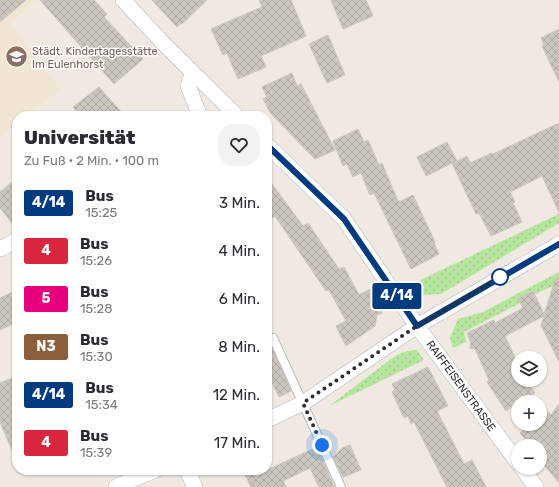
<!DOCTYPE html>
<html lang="de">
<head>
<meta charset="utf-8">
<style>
	body { margin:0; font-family:Rubik,sans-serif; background:#f2f2f3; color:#2b2b33; height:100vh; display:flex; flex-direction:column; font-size:15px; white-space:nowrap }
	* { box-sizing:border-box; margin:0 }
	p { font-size:13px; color:#7c7c81 }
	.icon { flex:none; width:22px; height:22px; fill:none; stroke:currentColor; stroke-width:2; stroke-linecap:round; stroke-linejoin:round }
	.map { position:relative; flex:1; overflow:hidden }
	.drawer { position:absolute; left:12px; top:111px; width:260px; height:364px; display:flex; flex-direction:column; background:#fff; border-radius:16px; box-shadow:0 1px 3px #0004 }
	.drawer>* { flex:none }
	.badge { padding:0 8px; border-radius:3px; font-size:14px; line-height:26px }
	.buttons { position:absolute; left:511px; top:351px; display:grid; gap:8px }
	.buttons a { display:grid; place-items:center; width:36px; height:36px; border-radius:50%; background:#fff; box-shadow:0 1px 3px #0004; font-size:20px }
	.you { position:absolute; width:20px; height:20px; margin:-10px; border:3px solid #fff; border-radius:50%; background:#1a73e8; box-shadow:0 0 0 6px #1a73e833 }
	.map>.badge { position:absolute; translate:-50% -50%; box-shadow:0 0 0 2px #fff }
	.round { display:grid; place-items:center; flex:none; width:42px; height:42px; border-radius:16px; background:#f2f2f3 }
	.summary { display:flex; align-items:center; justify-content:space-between; height:68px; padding:0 12px }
	h1 { font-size:19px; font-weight:800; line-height:30px }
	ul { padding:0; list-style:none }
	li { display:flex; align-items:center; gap:12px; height:48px; padding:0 12px }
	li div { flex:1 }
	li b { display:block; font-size:15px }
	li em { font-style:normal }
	li .badge { min-width:44px; font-weight:700; text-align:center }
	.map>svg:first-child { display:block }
	.education { fill:#f0e6d1 }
	.grass { fill:url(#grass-dots) }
	.building { fill:url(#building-cross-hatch); stroke:#cbc5ba }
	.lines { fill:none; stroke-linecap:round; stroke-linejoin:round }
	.service-casing { stroke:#b4b7c1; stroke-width:10 }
	.minor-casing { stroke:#b4b7c1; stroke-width:16 }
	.service { stroke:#fff; stroke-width:8 }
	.minor { stroke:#fff; stroke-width:15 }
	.line-casing { stroke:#fff; stroke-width:9 }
	.line { stroke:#003b80; stroke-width:6 }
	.walk { stroke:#2e2e2e; stroke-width:4; stroke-dasharray:0 7.2 }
	.stop-dot { fill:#fff; stroke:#003b80; stroke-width:2 }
	.labels { text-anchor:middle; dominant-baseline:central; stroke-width:3; stroke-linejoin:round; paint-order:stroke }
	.education-label { font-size:11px; fill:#785e54; stroke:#fff; text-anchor:start }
	.street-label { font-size:11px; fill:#2e2e2e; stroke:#fff }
</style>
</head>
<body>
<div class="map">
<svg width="559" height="487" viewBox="0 0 559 487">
	<defs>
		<pattern id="grass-dots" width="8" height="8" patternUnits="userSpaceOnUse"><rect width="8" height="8" fill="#b6e59e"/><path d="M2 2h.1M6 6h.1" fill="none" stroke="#9dc588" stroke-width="1.8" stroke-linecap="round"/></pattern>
		<pattern id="building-cross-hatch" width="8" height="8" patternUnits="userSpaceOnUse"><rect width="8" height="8" fill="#cbc7bf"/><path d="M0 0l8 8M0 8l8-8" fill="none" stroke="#afaba4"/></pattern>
	</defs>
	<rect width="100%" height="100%" fill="#efe9e1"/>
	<path class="education" d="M 0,0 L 36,0 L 10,23 L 60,90 L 26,116 L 17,116 L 17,123 L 0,137 Z"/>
	<path class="grass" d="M 559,214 L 559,223 L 441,294 L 422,295 L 410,285 Z
		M 559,272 L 559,283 L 536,294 L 533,290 L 518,298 L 520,303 L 464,332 L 466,342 L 453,348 L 450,338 L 458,319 L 483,312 Z
		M 417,350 L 424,360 L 329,406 L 395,356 L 407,351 Z"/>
	<path class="building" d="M 0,0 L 26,0 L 0,22 Z
		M 40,0 L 94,0 L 107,14 L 104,17 L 143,59 L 114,84 Z
		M 152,0 L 207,0 L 182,24 L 181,23 L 177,27 Z
		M 259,0 L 291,0 L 306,36 L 261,56 L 266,67 L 238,79 L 227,53 L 223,55 L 211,29 L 262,7 Z
		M 331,0 L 366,0 L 373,16 L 343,29 Z
		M 559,29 L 559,82 L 542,46 L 544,45 L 541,38 Z
		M 328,35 L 345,75 L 327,83 L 309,44 Z
		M 292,73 L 297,86 L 301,84 L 335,150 L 315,159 L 271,114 L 263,99 L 267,97 L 262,87 Z
		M 99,87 L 125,116 L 80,116 L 73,107 Z
		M 559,123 L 559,212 L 542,176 L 510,192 L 515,202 L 513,203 L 522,222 L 491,236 L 479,213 L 476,214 L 452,163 L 456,161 L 426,176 L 417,157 L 447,142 L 457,161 L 467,156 L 470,163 L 492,153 L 493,154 Z
		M 358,129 L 364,142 L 368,140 L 379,165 L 382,163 L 398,201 L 401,201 L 413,195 L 435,242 L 434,243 L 439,254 L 411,269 L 374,193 L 370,195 L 361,173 L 353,177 L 347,164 L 343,166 L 333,141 Z
		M 267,177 L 303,226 L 308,223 L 339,269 L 344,267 L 359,295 L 370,289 L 382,313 L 377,315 L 375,326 L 346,346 L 336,326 L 346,321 L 329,290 L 326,291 L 275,216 L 267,222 Z
		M 17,178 L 17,229 L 0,208 L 0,192 Z
		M 556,278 L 559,278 L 559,362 L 541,325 L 544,316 L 505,336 L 518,364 L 518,380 L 526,380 L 535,393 L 518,402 L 506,411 L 487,382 L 489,380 L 475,349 L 470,348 L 471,343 L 467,333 L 494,320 L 495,323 L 523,308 L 518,298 L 533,291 L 544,314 Z
		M 17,290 L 17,322 L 0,330 L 0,298 Z
		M 267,335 L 291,391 L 279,397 L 267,372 Z
		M 428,367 L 448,406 L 437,411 L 464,464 L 472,460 L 486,487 L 447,487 L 414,422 L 411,424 L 408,416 L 404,418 L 392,392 L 395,390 L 392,384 Z
		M 17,376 L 17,462 L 0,422 L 0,383 Z
		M 559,404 L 559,483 L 540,460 L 540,446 L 530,446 L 520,433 L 532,424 L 540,424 L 540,418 L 548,412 L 551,415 Z
		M 350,445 L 361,470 L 343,477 L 333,457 L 342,448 Z
		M 317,447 L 334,487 L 319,487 L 310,468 L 283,481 L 286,487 L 251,487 L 243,470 L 267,470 Z"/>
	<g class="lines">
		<defs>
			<path id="service" d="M 273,338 L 341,487"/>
			<path id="minor" d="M 123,0 L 165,45 L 237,116
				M 193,73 L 188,86 L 200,116
				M 267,145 L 344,219 L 417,326 L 518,463
				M 0,249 L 17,240
				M 267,420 L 303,403 L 417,326 L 559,244
				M 522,468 L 536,487
				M 187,470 L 195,487
				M 116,487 L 155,470"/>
		</defs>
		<use href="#service" class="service-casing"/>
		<use href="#minor" class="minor-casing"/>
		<use href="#service" class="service"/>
		<use href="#minor" class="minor"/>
	</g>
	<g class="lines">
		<defs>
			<path id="line" d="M 267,145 L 344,219 L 417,326 L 559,244"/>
		</defs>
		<use href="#line" class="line-casing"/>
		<use href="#line" class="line"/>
		<path class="walk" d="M 322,445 L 303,403 L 417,326 L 500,277"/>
	</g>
	<defs>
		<symbol id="school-disc" viewBox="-11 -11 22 22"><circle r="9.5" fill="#8d6e63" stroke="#fff"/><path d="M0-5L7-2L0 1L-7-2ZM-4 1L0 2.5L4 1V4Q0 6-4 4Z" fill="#fff"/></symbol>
	</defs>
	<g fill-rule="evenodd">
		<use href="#school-disc" x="4" y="44" width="25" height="25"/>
	</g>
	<circle class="stop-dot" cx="500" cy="277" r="8"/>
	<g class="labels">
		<g class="education-label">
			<text x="32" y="51">Städt. Kindertagesstätte<tspan x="32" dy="13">Im Eulenhorst</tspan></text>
		</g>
		<g class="street-label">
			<text transform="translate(461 386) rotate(54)">RAIFFEISENSTRASSE</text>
		</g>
	</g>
</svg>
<div class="buttons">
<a><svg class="icon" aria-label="layers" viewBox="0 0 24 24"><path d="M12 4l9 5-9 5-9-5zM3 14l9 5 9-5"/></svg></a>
<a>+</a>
<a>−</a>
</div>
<div class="you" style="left:322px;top:445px"></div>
<b class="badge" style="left:397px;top:296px;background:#003b80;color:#fff">4/14</b>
<section class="drawer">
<div class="summary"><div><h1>Universität</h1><p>Zu Fuß · 2 Min. · 100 m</p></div><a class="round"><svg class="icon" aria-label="heart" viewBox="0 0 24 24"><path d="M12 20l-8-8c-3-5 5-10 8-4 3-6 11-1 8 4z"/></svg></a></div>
<ul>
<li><span class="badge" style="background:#003b80;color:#fff">4/14</span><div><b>Bus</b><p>15:25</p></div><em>3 Min.</em></li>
<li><span class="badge" style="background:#d7263d;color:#fff">4</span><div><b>Bus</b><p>15:26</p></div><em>4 Min.</em></li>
<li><span class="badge" style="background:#e6007e;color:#fff">5</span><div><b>Bus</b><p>15:28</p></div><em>6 Min.</em></li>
<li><span class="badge" style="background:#8b5e3c;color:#fff">N3</span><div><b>Bus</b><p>15:30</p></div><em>8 Min.</em></li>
<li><span class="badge" style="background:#003b80;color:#fff">4/14</span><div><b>Bus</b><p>15:34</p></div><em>12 Min.</em></li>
<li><span class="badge" style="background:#d7263d;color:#fff">4</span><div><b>Bus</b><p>15:39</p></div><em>17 Min.</em></li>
</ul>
</section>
</div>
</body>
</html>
